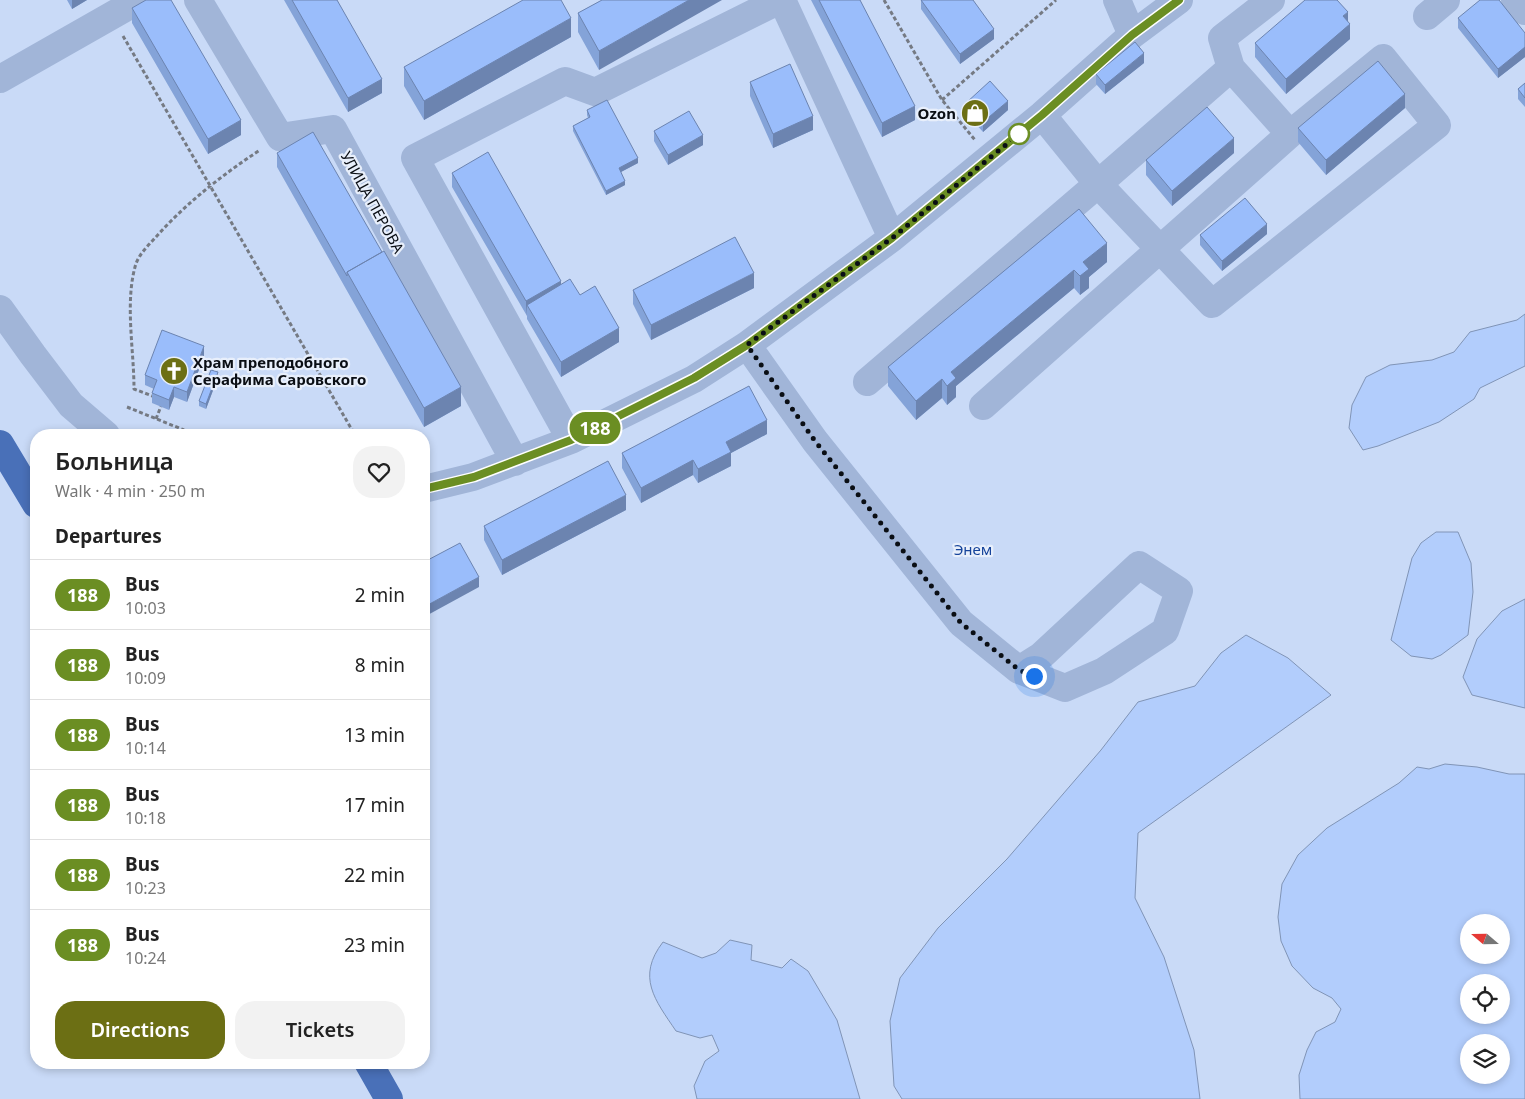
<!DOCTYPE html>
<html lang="en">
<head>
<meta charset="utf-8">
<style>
	body { margin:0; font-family:"Noto Sans",sans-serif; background:#f2f2f2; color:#222; height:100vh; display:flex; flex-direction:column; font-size:19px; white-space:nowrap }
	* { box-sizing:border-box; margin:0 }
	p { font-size:16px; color:#767676 }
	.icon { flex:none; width:28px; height:28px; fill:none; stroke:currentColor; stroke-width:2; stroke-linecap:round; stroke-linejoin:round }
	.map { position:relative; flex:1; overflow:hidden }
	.panel { position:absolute; left:30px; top:429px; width:400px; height:640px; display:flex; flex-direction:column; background:#fff; border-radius:20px; box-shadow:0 2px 8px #0003 }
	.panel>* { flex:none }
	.badge { padding:0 10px; border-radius:16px; font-size:18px; line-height:32px }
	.needle { width:32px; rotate:290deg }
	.tools { position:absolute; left:1460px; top:914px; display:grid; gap:10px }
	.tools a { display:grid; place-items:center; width:50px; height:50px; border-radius:50%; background:#fff; box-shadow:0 2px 8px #0003; font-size:25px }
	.you { position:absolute; width:25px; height:25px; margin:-12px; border:4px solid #fff; border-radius:50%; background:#1a73e8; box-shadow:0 0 0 8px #1a73e833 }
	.map>.badge { position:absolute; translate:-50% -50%; box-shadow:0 0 0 2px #fff }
	h2 { padding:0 25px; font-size:19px; line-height:45px }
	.round { display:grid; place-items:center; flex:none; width:52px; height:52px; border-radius:20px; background:#f2f2f2 }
	.headline { display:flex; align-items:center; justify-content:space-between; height:85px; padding:0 25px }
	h1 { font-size:24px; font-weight:600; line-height:38px }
	.cta { display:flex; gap:10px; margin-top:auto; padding:10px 25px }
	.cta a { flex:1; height:58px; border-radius:20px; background:#6c6f14; color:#fff; font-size:20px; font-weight:600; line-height:58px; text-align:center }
	.cta a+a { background:#f2f2f2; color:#222 }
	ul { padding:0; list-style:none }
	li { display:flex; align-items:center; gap:15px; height:70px; padding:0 25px; border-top:1px solid #e0e0e0 }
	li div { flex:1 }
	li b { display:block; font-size:19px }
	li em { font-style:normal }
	li .badge { min-width:55px; font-weight:700; text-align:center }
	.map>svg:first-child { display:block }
	.green { fill:#c9daf7; fill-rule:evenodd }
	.water { fill:#b2cdfc; stroke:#8094b6; fill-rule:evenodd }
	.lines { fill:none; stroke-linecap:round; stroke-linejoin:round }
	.path { stroke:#757a83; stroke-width:3; stroke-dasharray:4 2.5; stroke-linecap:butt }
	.minor { stroke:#a1b5d8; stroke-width:28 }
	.highway { stroke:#4970b8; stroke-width:28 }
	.wall { fill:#84a3d8 }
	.shaded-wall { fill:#6c84b0 }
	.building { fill:#9abdfb; stroke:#6c84b0 }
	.line-casing { stroke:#fff; stroke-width:11 }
	.line { stroke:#6b8e23; stroke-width:8 }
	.walk { stroke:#0a0e14; stroke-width:5; stroke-dasharray:0 9 }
	.stop-dot { fill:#fff; stroke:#6b8e23; stroke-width:2.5 }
	.labels { text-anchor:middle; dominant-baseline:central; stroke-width:4.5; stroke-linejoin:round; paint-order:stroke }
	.poi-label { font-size:15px; font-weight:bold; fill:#0a0e14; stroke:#e8effb; text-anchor:end }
	.street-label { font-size:15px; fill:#0a0e14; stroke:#e8effb }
	.park-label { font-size:15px; fill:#16449b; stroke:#e8effb }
</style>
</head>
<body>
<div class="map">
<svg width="1525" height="1099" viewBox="0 0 1525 1099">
	<rect width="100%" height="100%" fill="#e8effb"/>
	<path class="green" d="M 0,0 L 1525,0 L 1525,1099 L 0,1099 ZM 36,435 L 424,435 L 424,1062 L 36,1062 ZM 1469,922 L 1501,922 L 1501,955 L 1469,955 ZM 1469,982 L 1501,982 L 1501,1015 L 1469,1015 ZM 1469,1042 L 1501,1042 L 1501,1075 L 1469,1075 Z"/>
	<path class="water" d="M 1525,314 L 1525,366 L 1480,388 L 1474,399 L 1439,422 L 1378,446 L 1363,450 L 1349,428 L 1352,405 L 1366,377 L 1390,365 L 1432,360 L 1454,352 L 1470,332 L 1517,320 Z
		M 1436,532 L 1458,532 L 1471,563 L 1473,592 L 1468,635 L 1441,655 L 1432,659 L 1411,656 L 1391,640 L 1412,558 L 1421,543 Z
		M 1525,599 L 1525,708 L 1472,695 L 1463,677 L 1477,639 L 1502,611 Z
		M 1246,635 L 1288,658 L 1331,695 L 1138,833 L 1135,898 L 1164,957 L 1194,1050 L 1200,1099 L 902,1099 L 894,1086 L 890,1021 L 900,978 L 938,928 L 1007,859 L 1101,750 L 1138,702 L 1195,686 L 1221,653 Z
		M 1445,764 L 1477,767 L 1509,774 L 1525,774 L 1525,1099 L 1300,1099 L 1299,1075 L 1307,1050 L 1316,1032 L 1335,1022 L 1341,1009 L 1332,998 L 1313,988 L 1292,966 L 1281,941 L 1278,917 L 1282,884 L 1298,855 L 1327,828 L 1399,783 L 1417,767 L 1429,769 ZM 1469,922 L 1501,922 L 1501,955 L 1469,955 ZM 1501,982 L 1501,1015 L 1469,1015 L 1469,982 ZM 1501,1042 L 1501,1075 L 1469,1075 L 1469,1042 Z
		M 730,940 L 752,945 L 751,960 L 782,968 L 791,959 L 808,971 L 837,1020 L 860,1099 L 697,1099 L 694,1086 L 705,1061 L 719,1051 L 712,1035 L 700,1038 L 676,1031 C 655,1000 636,977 663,942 L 702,958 L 716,953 Z"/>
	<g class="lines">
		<path class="path" d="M 884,0 L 942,100 L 975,140
			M 123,36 L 355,435
			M 942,100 L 1056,0
			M 155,397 L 134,389 C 134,350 125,304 135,267 C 138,255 147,247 155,238 C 185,204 222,175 260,150
			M 127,407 L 184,430
			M 156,419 L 161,406"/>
		<path class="minor" d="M 198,0 L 280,137 L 333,129 L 515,462
			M 782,0 L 892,238
			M 1117,0 L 1132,35
			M 1515,0 L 1525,11
			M 1427,16 L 1446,0
			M 1231,68 L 1222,38 L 1271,0
			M 0,79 L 139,0
			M 0,309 L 33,355 L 71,405 L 106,435
			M 747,345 L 815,441 L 961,623 L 1019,670 L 1041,656 L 1139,565 L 1179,591 L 1165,631 L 1104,671 L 1065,688 L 1019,670
			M 867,382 L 1098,184 L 1231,68 L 1290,134
			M 983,406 L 1290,134 L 1383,58 L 1437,125 L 1212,304 L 1098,184 L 1042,115
			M 571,440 L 415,158 L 565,81 L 595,92 L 780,0
			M 424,489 L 473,477 L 571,440 L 694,379 L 747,345 L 892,238 L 1042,115 L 1132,35 L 1179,0"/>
		<path class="highway" d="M 0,444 L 36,504
			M 368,1062 L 389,1099"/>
	</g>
	<path class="wall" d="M 67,0 L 87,0 L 72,9 Z
		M 284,0 L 337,0 L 382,93 L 348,112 Z
		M 602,0 L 599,70 L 578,32 L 578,13 Z
		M 811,0 L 860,0 L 915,120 L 882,137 Z
		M 921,0 L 973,0 L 994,39 L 960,64 L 921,9 Z
		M 132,8 L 241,135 L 208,154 L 132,23 Z
		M 1458,18 L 1525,33 L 1525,57 L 1498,78 L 1458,28 Z
		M 1348,22 L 1350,39 L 1286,94 L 1255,57 L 1255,43 Z
		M 571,37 L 424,120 L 404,86 L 404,67 Z
		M 1144,63 L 1105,94 L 1096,84 L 1096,74 Z
		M 750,82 L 813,130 L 773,148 L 750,96 Z
		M 1525,83 L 1525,107 L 1518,99 L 1518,89 Z
		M 966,103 L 1008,110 L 983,132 L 966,113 Z
		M 1405,108 L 1326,175 L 1298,142 L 1298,128 Z
		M 587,110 L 638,163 L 621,172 L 625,185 L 606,195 L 573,131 L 573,126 L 588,118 L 587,115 Z
		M 654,131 L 703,145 L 668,165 L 654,141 Z
		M 277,153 L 461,406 L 424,427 L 277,167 Z
		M 1234,153 L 1172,206 L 1146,175 L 1146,160 Z
		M 452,173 L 561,284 L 580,295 L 619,342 L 561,377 L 527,319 L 527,316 L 452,187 Z
		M 1079,209 L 1107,262 L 1089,277 L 1089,288 L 1080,295 L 1074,288 L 956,386 L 956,397 L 947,405 L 942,398 L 916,420 L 888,386 L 888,367 Z
		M 1267,234 L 1222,271 L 1200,245 L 1200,235 Z
		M 754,288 L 651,340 L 633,304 L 633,290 Z
		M 204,356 L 187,402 L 174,397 L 169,410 L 152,403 L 152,393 L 154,389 L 145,385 L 145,375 Z
		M 218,377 L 206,409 L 199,406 L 199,401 Z
		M 767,434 L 731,453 L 731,466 L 698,483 L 693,475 L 641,503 L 622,468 L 622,453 Z
		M 626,510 L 502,575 L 484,540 L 484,526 Z"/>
	<path class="shaded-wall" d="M 72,0 L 87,0 L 72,9 Z
		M 689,0 L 722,0 L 599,70 L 599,51 Z
		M 1348,12 L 1348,26 L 1350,24 L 1350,39 L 1286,94 L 1286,79 L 1343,16 Z
		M 571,18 L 571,37 L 424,120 L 424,101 Z
		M 994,29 L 994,39 L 960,64 L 960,54 Z
		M 1525,47 L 1525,57 L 1498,78 L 1498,69 Z
		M 1144,53 L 1144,63 L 1105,94 L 1105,85 Z
		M 382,79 L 382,93 L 348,112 L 348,98 Z
		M 1405,94 L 1405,108 L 1326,175 L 1326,160 Z
		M 1008,101 L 1008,110 L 983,132 L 983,122 Z
		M 915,106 L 915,120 L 882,137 L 882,123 Z
		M 813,116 L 813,130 L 773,148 L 773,134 Z
		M 241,120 L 241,135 L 208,154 L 208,139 Z
		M 703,135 L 703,145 L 668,165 L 668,155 Z
		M 1234,138 L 1234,153 L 1172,206 L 1172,191 Z
		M 638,158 L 638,163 L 619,173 L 619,168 Z
		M 625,181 L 625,185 L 606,195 L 606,191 Z
		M 1267,224 L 1267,234 L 1222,271 L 1222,261 Z
		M 1107,243 L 1107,262 L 1089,277 L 1089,288 L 1080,295 L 1080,276 L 1083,262 Z
		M 1074,270 L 1074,288 L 956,386 L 956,397 L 947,405 L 947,386 L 951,372 Z
		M 754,273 L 754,288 L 651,340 L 651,325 Z
		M 561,281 L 561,295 L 527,305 L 526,316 L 526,301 Z
		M 619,328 L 619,342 L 561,377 L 561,362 Z
		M 204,346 L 204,356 L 187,402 L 187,392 Z
		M 218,372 L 218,377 L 206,409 L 206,404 Z
		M 942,379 L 942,398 L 916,420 L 916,401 Z
		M 174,387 L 174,397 L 169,410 L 169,400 Z
		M 461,387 L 461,406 L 424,427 L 424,408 Z
		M 767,420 L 767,434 L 731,453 L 731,466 L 698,483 L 698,469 L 726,442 Z
		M 693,460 L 693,475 L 641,503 L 641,488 Z
		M 626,495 L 626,510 L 502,575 L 502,560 Z
		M 479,577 L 479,587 L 424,617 L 424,607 Z"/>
	<path class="building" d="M 146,0 L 171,0 L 241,120 L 208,139 L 132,8 Z
		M 292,0 L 337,0 L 382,79 L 348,98 Z
		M 523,0 L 561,0 L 571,18 L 424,101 L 404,67 Z
		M 602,0 L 689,0 L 599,51 L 578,13 Z
		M 819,0 L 860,0 L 915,106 L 882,123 Z
		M 921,0 L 973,0 L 994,29 L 960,54 Z
		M 1305,0 L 1337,0 L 1348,12 L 1343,16 L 1350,24 L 1286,79 L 1255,43 Z
		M 1480,0 L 1499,0 L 1525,33 L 1525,47 L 1498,69 L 1458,18 Z
		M 1135,42 L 1144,53 L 1105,85 L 1096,74 Z
		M 1378,61 L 1405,94 L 1326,160 L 1298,128 Z
		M 790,64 L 813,116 L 773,134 L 750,82 Z
		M 990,81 L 1008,101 L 983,122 L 966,103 Z
		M 1525,83 L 1525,98 L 1518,89 Z
		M 607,100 L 638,158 L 619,168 L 625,181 L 606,191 L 573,126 L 590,117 L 587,110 Z
		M 1207,107 L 1234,138 L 1172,191 L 1146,160 Z
		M 689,111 L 703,135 L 668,155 L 654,131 Z
		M 313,132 L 382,252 L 347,272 L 347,276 L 277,153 Z
		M 488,152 L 561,281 L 526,301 L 452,173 Z
		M 1245,198 L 1267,224 L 1222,261 L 1200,235 Z
		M 1079,209 L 1107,243 L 1083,262 L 1089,269 L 1080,276 L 1074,270 L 951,372 L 956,378 L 947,386 L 942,379 L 916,401 L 888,367 Z
		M 735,237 L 754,273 L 651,325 L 633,290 Z
		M 384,251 L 461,387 L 424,408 L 347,272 Z
		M 570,279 L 580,295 L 595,286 L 619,328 L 561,362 L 527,305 Z
		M 162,330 L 204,346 L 187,392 L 174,387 L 169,400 L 152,393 L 157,380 L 145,375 Z
		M 211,370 L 218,372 L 206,404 L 199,401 Z
		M 749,386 L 767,420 L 726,442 L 731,452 L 698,469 L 693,460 L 641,488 L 622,453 Z
		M 608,461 L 626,495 L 502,560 L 484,526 Z
		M 460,543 L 479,577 L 424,607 L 424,562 Z"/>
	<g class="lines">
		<defs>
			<path id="line" d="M 424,489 L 474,477 L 571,440 L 694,378 L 747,345 L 892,238 L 1042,115 L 1132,35 L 1179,0"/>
		</defs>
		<use href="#line" class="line-casing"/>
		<use href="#line" class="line"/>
		<path class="walk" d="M 1019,134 L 892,238 L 747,345 L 815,441 L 961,623 L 1019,670 L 1034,676"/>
	</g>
	<defs>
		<symbol id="shop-disc" viewBox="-11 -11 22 22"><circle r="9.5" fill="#6c6f14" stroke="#e8effb"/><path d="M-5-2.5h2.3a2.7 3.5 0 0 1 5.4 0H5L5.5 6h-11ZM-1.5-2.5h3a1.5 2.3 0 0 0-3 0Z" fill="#fff"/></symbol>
		<symbol id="church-disc" viewBox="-11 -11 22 22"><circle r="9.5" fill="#6c6f14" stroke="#e8effb"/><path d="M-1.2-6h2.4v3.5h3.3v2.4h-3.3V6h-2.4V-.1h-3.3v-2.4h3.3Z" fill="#fff"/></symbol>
	</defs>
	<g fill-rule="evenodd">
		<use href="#shop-disc" x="959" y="97" width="32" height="32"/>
		<use href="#church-disc" x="158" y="355" width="32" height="32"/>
	</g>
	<circle class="stop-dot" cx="1019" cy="134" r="10"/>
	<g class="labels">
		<g class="poi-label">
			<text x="956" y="113">Ozon</text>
			<text x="193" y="362" text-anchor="start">Храм преподобного<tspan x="193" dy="17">Серафима Саровского</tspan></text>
		</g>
		<g class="street-label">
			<text transform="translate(373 202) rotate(61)">УЛИЦА ПЕРОВА</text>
		</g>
		<g class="park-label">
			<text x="973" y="549">Энем</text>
		</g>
	</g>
</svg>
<div class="tools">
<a><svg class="needle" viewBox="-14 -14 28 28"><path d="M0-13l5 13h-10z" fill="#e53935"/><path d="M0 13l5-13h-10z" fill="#767676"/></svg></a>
<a><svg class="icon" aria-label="locate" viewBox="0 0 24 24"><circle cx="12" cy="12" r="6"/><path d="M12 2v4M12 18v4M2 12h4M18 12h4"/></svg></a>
<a><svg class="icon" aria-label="layers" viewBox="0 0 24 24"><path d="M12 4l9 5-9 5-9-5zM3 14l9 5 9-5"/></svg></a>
</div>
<div class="you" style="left:1034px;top:676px"></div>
<b class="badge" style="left:595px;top:428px;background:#6b8e23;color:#fff">188</b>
<section class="panel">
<div class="headline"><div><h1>Больница</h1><p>Walk · 4 min · 250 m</p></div><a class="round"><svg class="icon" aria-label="heart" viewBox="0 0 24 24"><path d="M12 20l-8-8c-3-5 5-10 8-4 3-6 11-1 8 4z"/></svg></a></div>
<h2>Departures</h2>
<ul>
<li><span class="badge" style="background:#6b8e23;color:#fff">188</span><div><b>Bus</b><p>10:03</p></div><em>2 min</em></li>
<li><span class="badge" style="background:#6b8e23;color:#fff">188</span><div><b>Bus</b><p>10:09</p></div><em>8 min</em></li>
<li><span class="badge" style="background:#6b8e23;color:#fff">188</span><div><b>Bus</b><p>10:14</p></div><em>13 min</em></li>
<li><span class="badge" style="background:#6b8e23;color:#fff">188</span><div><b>Bus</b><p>10:18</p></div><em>17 min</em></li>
<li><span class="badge" style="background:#6b8e23;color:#fff">188</span><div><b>Bus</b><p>10:23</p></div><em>22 min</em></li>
<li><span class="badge" style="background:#6b8e23;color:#fff">188</span><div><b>Bus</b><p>10:24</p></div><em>23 min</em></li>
</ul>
<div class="cta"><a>Directions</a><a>Tickets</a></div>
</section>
</div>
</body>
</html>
